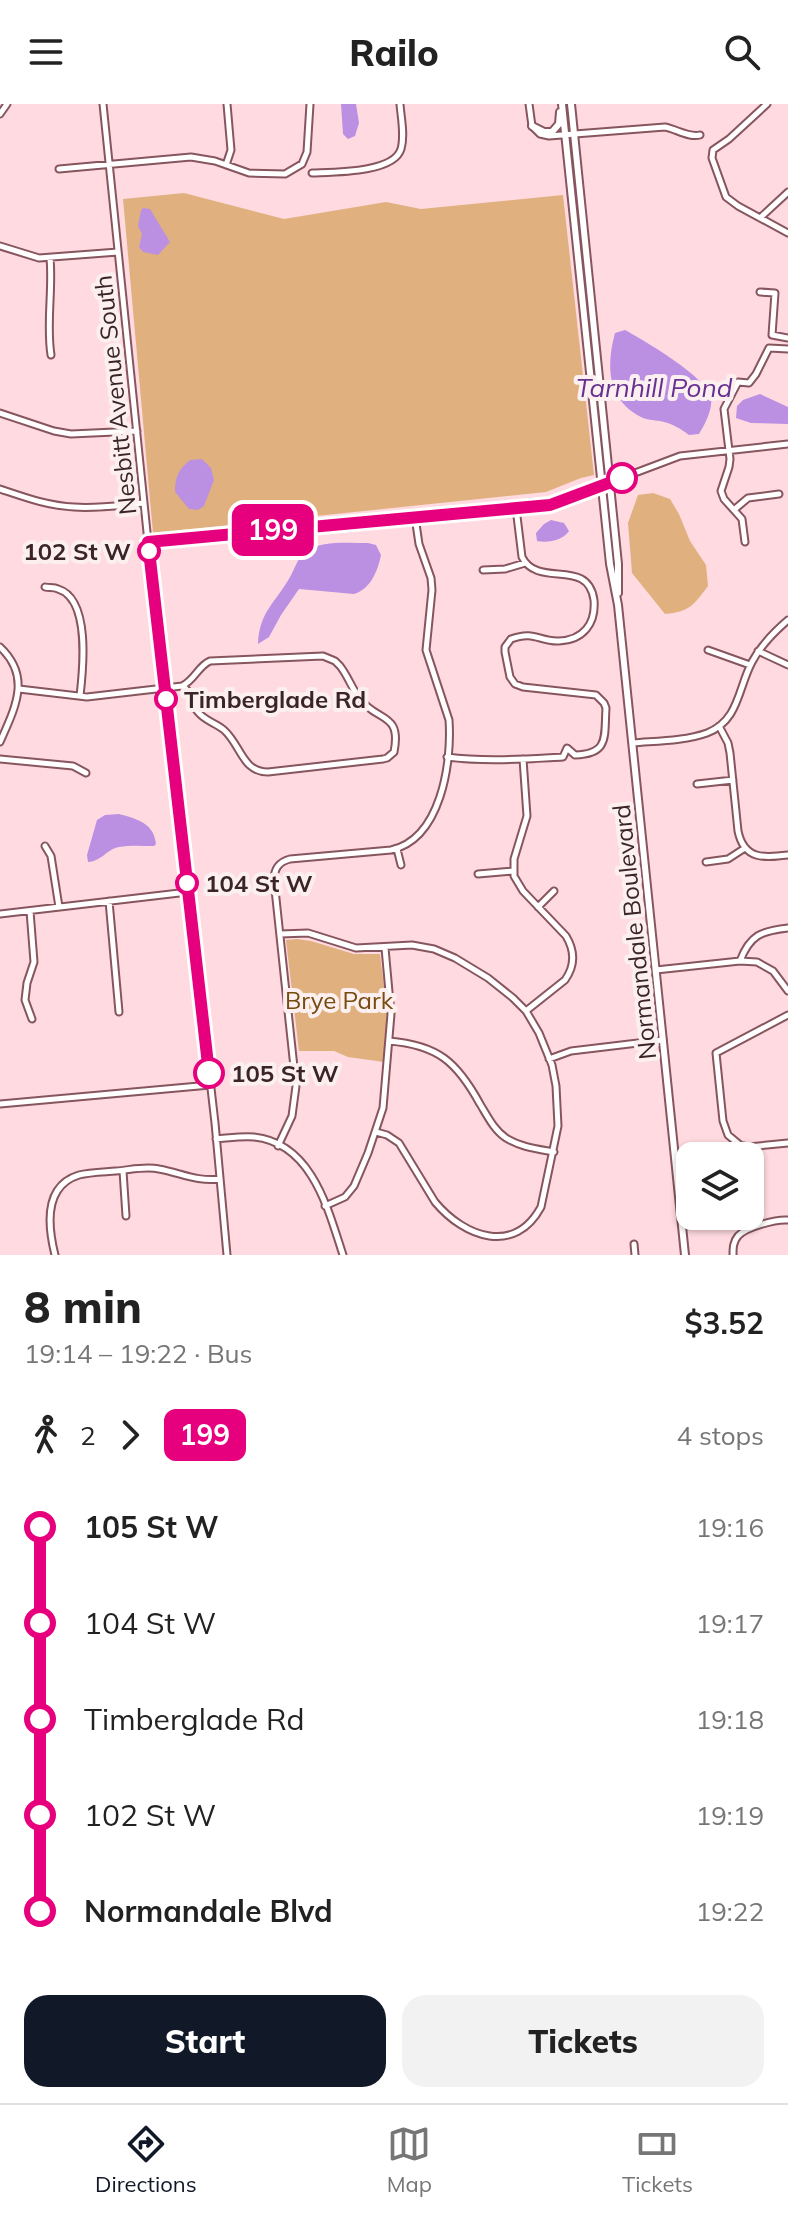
<!DOCTYPE html>
<html lang="en">
<head>
<meta charset="utf-8">
<style>
	body { margin:0; font-family:Mulish,sans-serif; background:#f2f2f2; color:#222; height:100vh; display:flex; flex-direction:column; font-size:30px; white-space:nowrap }
	* { box-sizing:border-box; margin:0 }
	p { font-size:26px; color:#767676 }
	.icon { flex:none; width:44px; height:44px; fill:none; stroke:currentColor; stroke-width:2; stroke-linecap:round; stroke-linejoin:round }
	.map { position:relative; height:1151px; overflow:hidden }
	.side { display:flex; flex-direction:column; background:#fff; flex:1 }
	.side>* { flex:none }
	.badge { padding:0 16px; border-radius:12px; font-size:28px; line-height:52px }
	.controls { position:absolute; left:676px; top:1038px; display:grid; gap:16px }
	.controls a { display:grid; place-items:center; width:88px; height:88px; border-radius:16px; background:#fff; box-shadow:0 2px 6px #0004; font-size:40px }
	.map>.badge { position:absolute; translate:-50% -50%; box-shadow:0 0 0 4px #fff }
	.legs { display:flex; align-items:center; gap:12px; height:88px; padding:0 24px; font-size:26px }
	.legs p { margin-inline-start:auto }
	.head { display:flex; align-items:center; justify-content:space-between; height:136px; padding:0 24px }
	h1 { font-size:44px; font-weight:800; line-height:60px }
	.button { display:flex; gap:16px; margin-top:auto; padding:16px 24px }
	.button a { flex:1; height:92px; border-radius:24px; background:#111827; color:#fff; font-size:32px; font-weight:800; line-height:92px; text-align:center }
	.button a+a { background:#f2f2f2; color:#222 }
	ul { padding:0 24px; list-style:none }
	li { display:flex; align-items:center; gap:28px; height:96px; font-size:30px }
	li i { display:grid; place-items:center; width:12px; height:100%; margin:0 10px; background:currentColor }
	li i::after { content:''; width:20px; height:20px; margin:-10px; border:6px solid; border-radius:50%; background:#fff }
	li p { margin-inline-start:auto }
	li:first-child i { background:linear-gradient(#0000 50%,currentColor 0) }
	li:last-child i { background:linear-gradient(currentColor 50%,#0000 0) }
	header { display:flex; justify-content:space-between; align-items:center; height:104px; padding:0 24px; background:#fff; font-size:36px; font-weight:800 }
	.tab-bar { display:flex; justify-content:space-around; align-items:center; height:112px; border-top:2px solid #e0e0e0; background:#fff; font-size:22px; color:#767676 }
	.tab-bar a { display:grid; justify-items:center; gap:4px }
	.tab-bar .active { color:#111827 }
	.map>svg:first-child { display:block }
	.green { fill:#e0b17f }
	.water { fill:#bb90e2 }
	.lines { fill:none; stroke-linecap:round; stroke-linejoin:round }
	.minor-casing { stroke:#87555e; stroke-width:9 }
	.major-casing { stroke:#87555e; stroke-width:10 }
	.minor { stroke:#fff; stroke-width:5 }
	.major { stroke:#fff; stroke-width:6 }
	.line-1-casing { stroke:#fff; stroke-width:18 }
	.line-1 { stroke:#e6007e; stroke-width:12 }
	.stop-1-dot { fill:#fff; stroke:#e6007e; stroke-width:4 }
	.labels { text-anchor:middle; dominant-baseline:central; stroke-width:8; stroke-linejoin:round; paint-order:stroke }
	.street-label { font-size:24px; fill:#3a2428; stroke:#fbeff0 }
	.stop-label { font-size:24px; font-weight:bold; fill:#3a2428; stroke:#fbeff0; text-anchor:start }
	.park-label { font-size:24px; fill:#774a0e; stroke:#fbeff0 }
	.water-label { font-size:26px; font-style:italic; fill:#683191; stroke:#fbeff0 }
</style>
</head>
<body>
<header><svg class="icon" aria-label="menu" viewBox="0 0 24 24"><path d="M4 6h16M4 12h16M4 18h16"/></svg>Railo<svg class="icon" aria-label="search" viewBox="0 0 24 24"><circle cx="10" cy="10" r="6"/><path d="M15 15l6 6"/></svg></header>
<div class="map">
<svg width="788" height="1151" viewBox="0 0 788 1151">
	<rect width="100%" height="100%" fill="#ffdae0"/>
	<path class="green" d="M 184,89 L 284,115 L 386,98 L 421,105 L 563,91 L 594,371 L 581,374 L 546,388 L 153,429 L 123,95 Z
		M 653,389 L 670,395 L 679,410 L 690,437 L 706,461 L 708,482 C 694,501 689,508 665,510 L 632,469 L 628,419 L 638,391 Z
		M 297,835 L 311,837 L 354,850 L 380,850 L 387,908 L 384,958 L 348,953 L 334,947 L 299,947 L 286,836 Z"/>
	<path class="water" d="M 341,0 L 356,0 L 359,19 L 355,32 L 348,35 L 343,30 Z
		M 143,104 L 150,105 L 170,138 L 158,151 L 143,148 L 139,143 L 142,130 L 138,122 L 141,106 Z
		M 625,226 C 645,237 705,272 711,293 C 713,305 705,320 699,330 L 689,331 C 680,324 671,319 660,317 C 654,316 646,316 641,313 C 607,296 606,262 615,229 Z
		M 760,290 L 788,303 L 788,320 L 751,319 L 736,314 L 737,302 L 743,296 Z
		M 202,355 L 211,364 L 214,376 L 204,402 L 198,406 L 189,405 L 175,388 C 175,373 178,366 190,356 Z
		M 551,416 L 564,419 L 569,427 C 562,437 548,439 537,437 L 536,429 L 544,420 Z
		M 368,439 L 376,441 L 381,451 C 378,466 371,485 354,490 L 299,485 L 281,511 L 269,533 L 258,540 C 259,508 276,498 290,473 C 295,465 298,452 306,447 C 323,436 349,439 368,439 Z
		M 119,710 C 137,715 154,719 156,740 L 154,742 C 143,742 130,741 119,743 C 107,745 102,757 88,758 L 87,751 L 97,716 L 105,711 Z"/>
	<g class="lines">
		<defs>
			<path id="minor" d="M 103,0 L 148,438 L 215,1019 L 227,1151
				M 529,0 L 532,22 L 540,30 L 549,32 L 665,23 C 676,25 689,34 700,31
				M 767,0 L 729,35 L 713,46 L 712,54 L 726,93 L 738,102 L 788,129
				M 0,10 L 7,0
				M 226,61 L 231,46 L 227,0
				M 59,65 L 191,53 L 215,57 L 249,69 L 285,70 L 302,60 L 307,48 L 310,0
				M 312,69 C 333,68 394,69 401,45 C 405,31 401,14 400,0
				M 760,114 L 788,88
				M 0,142 L 39,154 L 118,148
				M 50,154 C 53,186 46,219 51,251
				M 760,188 L 775,189 L 772,231 L 788,234
				M 0,309 L 54,327 L 71,330 L 137,327
				M 0,385 C 24,393 48,402 74,403 C 97,405 121,401 144,399
				M 735,405 L 748,394 L 779,390
				M 148,438 L 550,401 L 680,352 L 788,340
				M 745,438 L 742,415 L 724,395 L 721,387 L 729,363 L 730,355 L 724,305 L 738,278 L 749,279 L 756,270 L 769,244 L 788,245
				M 483,466 L 505,465 L 525,459
				M 45,483 C 49,484 54,483 58,485 C 91,495 83,566 80,592
				M 0,543 C 32,573 15,604 0,638
				M 708,546 L 750,561
				M 758,547 L 788,561
				M 19,585 L 87,593 L 182,582 C 195,576 198,562 210,557 L 323,552 L 335,557 L 340,562 C 348,572 352,585 360,595 C 377,618 402,608 394,648 L 387,654 L 383,655 L 268,668 C 242,668 241,641 224,626 C 216,619 205,617 198,608 C 189,599 194,589 182,582
				M 719,622 L 728,639 L 730,649 L 738,727 C 744,756 764,754 788,751
				M 633,639 C 656,637 685,637 707,629 C 739,617 738,584 752,558 C 761,541 774,528 788,516
				M 447,653 C 486,658 524,655 563,653 L 567,644 L 575,651 C 610,650 604,632 606,604 L 604,599 L 596,591 L 523,583 L 515,580 L 510,573 L 505,548 L 505,543 L 511,535 C 535,526 539,538 559,537 C 583,536 596,520 594,496 C 588,453 538,485 522,453 L 516,404
				M 0,655 L 73,662 L 86,669
				M 523,655 L 527,712 L 514,755 L 514,772 L 523,787 L 566,832 C 575,847 575,862 565,876 L 526,907
				M 697,680 L 733,676
				M 45,742 L 51,752 L 59,803
				M 397,745 L 401,761
				M 706,758 L 728,755 L 745,744
				M 478,770 L 514,767
				M 109,797 L 119,908
				M 538,803 L 554,787
				M 30,807 L 34,858 L 27,879 L 25,896 L 32,915
				M 0,810 L 188,788
				M 280,830 L 308,829 L 356,844 L 412,841 L 434,845 L 455,854 L 488,874 L 513,894 L 526,907 L 539,929 L 552,961 L 556,982 L 558,1022 L 541,1103 C 515,1151 465,1134 435,1098 L 399,1039 L 387,1031 L 376,1028
				M 740,857 C 750,831 761,827 788,824
				M 656,866 L 740,857 L 757,858 L 773,867 L 788,887
				M 788,911 L 716,949 L 723,1017 L 728,1031 L 740,1041 L 748,1043 L 788,1039
				M 389,937 C 438,941 457,958 480,1000 C 488,1013 494,1026 506,1034 C 520,1043 538,1045 554,1048
				M 549,955 L 571,947 L 663,936
				M 0,1000 L 210,981
				M 216,1035 C 229,1034 242,1032 254,1033 C 312,1039 328,1105 343,1151
				M 278,1042 L 292,1012 L 296,982 L 274,776 C 274,764 279,758 290,755 L 391,746 C 441,735 452,659 449,616 L 426,546 L 432,486 L 431,474 L 419,440 L 415,413
				M 123,1067 L 126,1112
				M 325,1102 L 345,1093 L 354,1082 L 368,1049 L 383,1004 L 391,910 L 385,844
				M 634,1140 L 635,1151
				M 55,1151 C 48,1123 43,1082 79,1071 C 90,1068 104,1068 116,1067 C 130,1066 145,1062 159,1065 C 181,1069 197,1078 220,1075
				M 733,1151 C 733,1144 733,1138 738,1132 C 746,1123 776,1115 788,1116"/>
			<path id="major" d="M 562,0 L 610,460 L 618,501 L 685,1151
				M 571,0 L 618,460 L 618,489
				M 532,22 L 544,28 L 552,28 L 559,20 L 560,8"/>
		</defs>
		<use href="#minor" class="minor-casing"/>
		<use href="#major" class="major-casing"/>
		<use href="#minor" class="minor"/>
		<use href="#major" class="major"/>
	</g>
	<g class="lines">
		<defs>
			<path id="line-1" d="M 209,969 L 148,438 L 550,401 L 622,374"/>
		</defs>
		<use href="#line-1" class="line-1-casing"/>
		<use href="#line-1" class="line-1"/>
	</g>
	<g class="stop-1-dot">
		<circle cx="622" cy="374" r="14"/>
		<circle cx="149" cy="447" r="10"/>
		<circle cx="166" cy="595" r="10"/>
		<circle cx="187" cy="779" r="10"/>
		<circle cx="209" cy="969" r="14"/>
	</g>
	<g class="labels">
		<g class="street-label">
			<text transform="translate(115 291) rotate(-96)">Nesbitt Avenue South</text>
			<text transform="translate(634 828) rotate(-96)">Normandale Boulevard</text>
		</g>
		<g class="stop-label">
			<text x="131" y="447" text-anchor="end">102 St W</text>
			<text x="184" y="595">Timberglade Rd</text>
			<text x="205" y="779">104 St W</text>
			<text x="231" y="969">105 St W</text>
		</g>
		<g class="park-label">
			<text x="339" y="896">Brye Park</text>
		</g>
		<g class="water-label">
			<text x="654" y="283">Tarnhill Pond</text>
		</g>
	</g>
</svg>
<div class="controls">
<a><svg class="icon" aria-label="layers" viewBox="0 0 24 24"><path d="M12 4l9 5-9 5-9-5zM3 14l9 5 9-5"/></svg></a>
</div>
<b class="badge" style="left:273px;top:426px;background:#e6007e;color:#fff">199</b>
</div>
<section class="side">
<div class="head"><div><h1>8 min</h1><p>19:14 – 19:22 · Bus</p></div><b>$3.52</b></div>
<div class="legs"><svg class="icon" aria-label="walk" viewBox="0 0 24 24"><circle cx="13" cy="4" r="2"/><path d="M13 8l-2 6 4 7M11 14l-3 7M7 12l3-4h3l4 4"/></svg>2<svg class="icon" aria-label="forward" viewBox="0 0 24 24"><path d="M9 5l7 7-7 7"/></svg><b class="badge" style="background:#e6007e;color:#fff">199</b><p>4 stops</p></div>
<ul>
<li><i style="color:#e6007e"></i><b>105 St W</b><p>19:16</p></li>
<li><i style="color:#e6007e"></i><span>104 St W</span><p>19:17</p></li>
<li><i style="color:#e6007e"></i><span>Timberglade Rd</span><p>19:18</p></li>
<li><i style="color:#e6007e"></i><span>102 St W</span><p>19:19</p></li>
<li><i style="color:#e6007e"></i><b>Normandale Blvd</b><p>19:22</p></li>
</ul>
<div class="button"><a>Start</a><a>Tickets</a></div>
</section>
<nav class="tab-bar">
<a class="active"><svg class="icon" aria-label="directions" viewBox="0 0 24 24"><path d="M12 3l9 9-9 9-9-9zM9 14v-3h6M13 9l2 2-2 2"/></svg>Directions</a>
<a><svg class="icon" aria-label="map" viewBox="0 0 24 24"><path d="M3 6l6-2 6 2 6-2v14l-6 2-6-2-6 2zM9 4v14M15 6v14"/></svg>Map</a>
<a><svg class="icon" aria-label="tickets" viewBox="0 0 24 24"><path d="M3 7h18v10H3zM15 7v10"/></svg>Tickets</a>
</nav>
</body>
</html>
